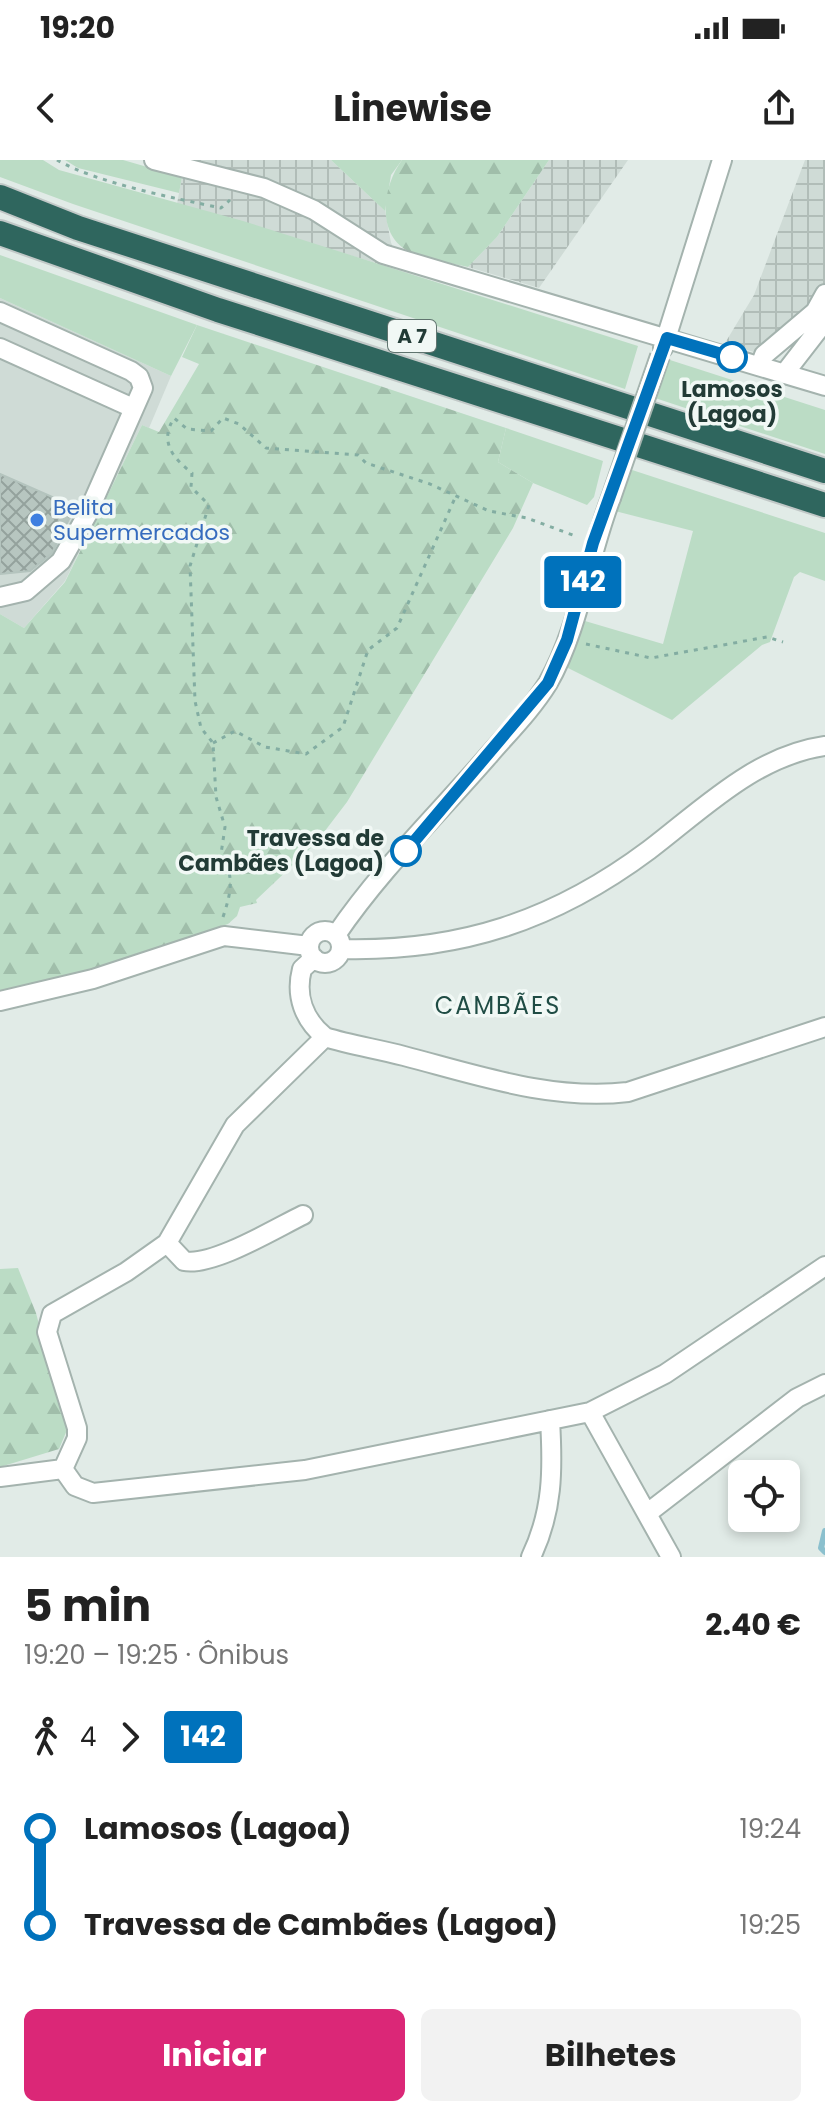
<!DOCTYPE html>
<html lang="pt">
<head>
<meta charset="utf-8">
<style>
	body { margin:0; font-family:Poppins,sans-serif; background:#f2f2f2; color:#222; height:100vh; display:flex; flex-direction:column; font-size:30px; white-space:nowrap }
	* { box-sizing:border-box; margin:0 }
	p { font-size:26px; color:#767676 }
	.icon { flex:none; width:44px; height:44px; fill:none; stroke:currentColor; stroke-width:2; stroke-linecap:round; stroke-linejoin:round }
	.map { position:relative; height:1397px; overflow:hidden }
	.drawer { display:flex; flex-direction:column; background:#fff; flex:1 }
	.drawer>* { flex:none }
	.badge { padding:0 16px; border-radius:6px; font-size:28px; line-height:52px }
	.tools { position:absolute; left:728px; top:1300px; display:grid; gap:16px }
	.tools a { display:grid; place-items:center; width:72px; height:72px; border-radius:12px; background:#fff; box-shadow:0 4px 12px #0003; font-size:40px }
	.map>.badge { position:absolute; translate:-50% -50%; box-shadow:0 0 0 4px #fff }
	.legs { display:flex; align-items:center; gap:12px; height:88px; padding:0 24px; font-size:26px }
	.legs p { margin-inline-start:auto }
	.headline { display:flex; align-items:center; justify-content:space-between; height:136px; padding:0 24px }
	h1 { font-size:44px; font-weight:700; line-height:60px }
	.cta { display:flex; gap:16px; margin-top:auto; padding:16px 24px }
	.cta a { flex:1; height:92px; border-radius:12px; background:#db2777; color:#fff; font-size:32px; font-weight:700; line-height:92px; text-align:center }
	.cta a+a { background:#f2f2f2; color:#222 }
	ul { padding:0 24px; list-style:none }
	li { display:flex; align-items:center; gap:28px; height:96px; font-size:30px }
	li i { display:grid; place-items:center; width:12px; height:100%; margin:0 10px; background:currentColor }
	li i::after { content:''; width:20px; height:20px; margin:-10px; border:6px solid; border-radius:50%; background:#fff }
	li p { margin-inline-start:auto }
	li:first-child i { background:linear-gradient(#0000 50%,currentColor 0) }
	li:last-child i { background:linear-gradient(currentColor 50%,#0000 0) }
	.status { display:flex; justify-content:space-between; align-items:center; height:56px; padding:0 40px; background:#fff; direction:ltr }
	.status svg { height:22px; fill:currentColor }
	header { display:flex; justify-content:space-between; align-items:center; height:104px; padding:0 24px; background:#fff; font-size:36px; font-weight:700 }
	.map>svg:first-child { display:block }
	.built { fill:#cfdbd6 }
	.industrial { fill:url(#industrial-grid) }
	.green { fill:#bbdcc5 }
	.forest { fill:url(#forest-firs) }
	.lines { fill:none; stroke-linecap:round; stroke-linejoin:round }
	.stream { stroke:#8bc0ce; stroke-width:6 }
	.building { fill:url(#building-cross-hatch); stroke:#b4c4be; stroke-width:2 }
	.minor-casing { stroke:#a4b3ae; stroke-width:22 }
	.highway-casing { stroke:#c1c8c7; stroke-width:28 }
	.path { stroke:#83ada2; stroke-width:3; stroke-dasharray:4 6; stroke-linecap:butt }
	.minor { stroke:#fff; stroke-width:18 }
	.highway { stroke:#2f665e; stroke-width:24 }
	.minor-bridge-casing { stroke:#a4b3ae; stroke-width:22; stroke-linecap:butt }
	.minor-bridge { stroke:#fff; stroke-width:18 }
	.line-1-casing { stroke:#fff; stroke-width:18 }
	.line-1 { stroke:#0072bc; stroke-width:12 }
	.stop-1-dot { fill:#fff; stroke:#0072bc; stroke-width:4 }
	.shop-dot { fill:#3f7fe0; stroke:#f1f8f5; stroke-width:3 }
	.labels { text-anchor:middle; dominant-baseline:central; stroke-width:7; stroke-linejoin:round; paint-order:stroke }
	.shield { fill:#f1f8f5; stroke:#60746f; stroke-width:2 }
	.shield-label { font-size:20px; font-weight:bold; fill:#223b36 }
	.stop-label { font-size:22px; font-weight:bold; fill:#223b36; stroke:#f1f8f5 }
	.shop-label { font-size:22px; fill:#366cbe; stroke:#f1f8f5; text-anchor:start }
	.neighbourhood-label { font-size:24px; letter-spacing:2px; fill:#1f4c44; stroke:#f1f8f5 }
</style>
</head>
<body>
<div class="status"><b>19:20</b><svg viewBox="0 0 49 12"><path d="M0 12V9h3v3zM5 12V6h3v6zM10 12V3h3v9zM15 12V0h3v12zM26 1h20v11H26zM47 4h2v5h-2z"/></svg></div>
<header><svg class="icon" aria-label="back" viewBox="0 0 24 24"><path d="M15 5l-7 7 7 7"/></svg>Linewise<svg class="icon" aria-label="share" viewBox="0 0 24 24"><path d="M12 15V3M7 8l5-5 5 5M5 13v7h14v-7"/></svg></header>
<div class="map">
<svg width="825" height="1397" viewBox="0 0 825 1397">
	<defs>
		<pattern id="industrial-grid" width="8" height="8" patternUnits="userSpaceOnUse" patternTransform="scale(2)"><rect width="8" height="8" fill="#cfdbd6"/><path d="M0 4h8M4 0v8" fill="none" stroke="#b1bdb8"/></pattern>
		<pattern id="forest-firs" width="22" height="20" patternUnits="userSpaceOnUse" patternTransform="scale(2)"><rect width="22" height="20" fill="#bbdcc5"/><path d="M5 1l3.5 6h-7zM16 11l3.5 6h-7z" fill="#a0beaa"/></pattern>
		<pattern id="building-cross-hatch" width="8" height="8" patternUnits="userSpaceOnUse" patternTransform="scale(2)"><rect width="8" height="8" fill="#b7c6c0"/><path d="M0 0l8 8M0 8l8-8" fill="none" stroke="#94a29d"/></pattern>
	</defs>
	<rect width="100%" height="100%" fill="#e1ebe7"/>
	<path class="built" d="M 0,138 L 171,216 L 149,268 L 142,265 L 65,421 L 24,468 L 0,454 Z"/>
	<path class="industrial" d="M 185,0 L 331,0 L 385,51 L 396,109 L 177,44 Z
		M 549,0 L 628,0 L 539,128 L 468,107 L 497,77 Z
		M 805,0 L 825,0 L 825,148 L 794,182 L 773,198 L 725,183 L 754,135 Z"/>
	<path class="green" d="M 0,0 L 43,0 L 59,10 L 243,61 L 638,186 L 625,229 L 73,44 L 0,17 Z
		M 65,0 L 123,0 L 182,17 L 179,33 L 78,8 Z
		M 331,0 L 402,0 L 391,15 L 385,51 Z
		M 0,95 L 197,165 L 171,216 L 0,138 Z
		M 670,200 L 825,250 L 825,294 L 655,238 Z
		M 506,268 L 603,301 L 594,337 L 587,345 L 533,323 L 498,302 Z
		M 626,308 L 825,373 L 825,421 L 800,412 L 794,417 L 770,482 L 762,485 L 672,560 L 566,507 L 585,461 L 663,484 L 693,371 L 615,351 Z"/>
	<path class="forest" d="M 402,0 L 549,0 L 497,77 L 468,107 C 450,103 429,100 412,93 C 375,77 382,27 402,0 Z
		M 197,165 L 506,268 L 498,302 L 533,323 L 513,368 L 347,642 L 315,684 L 256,740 L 257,743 L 240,747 L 237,756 L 228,764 L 69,816 L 0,831 L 0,454 L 24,468 L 65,422 L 142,265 L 159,272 L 199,204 L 182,197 Z
		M 18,1108 L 36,1153 L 67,1270 L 59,1289 L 0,1307 L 0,1109 Z"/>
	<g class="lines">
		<path class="stream" d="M 825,1371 L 821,1388 L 825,1392"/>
	</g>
	<path class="building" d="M 0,314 L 75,347 L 52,393 L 30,411 L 0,414 Z"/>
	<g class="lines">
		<defs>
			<path id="minor" d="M 154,0 L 264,28 L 314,50 L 383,94 L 825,226
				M 0,152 L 131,211 L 139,217 L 143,228 L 87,355 L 61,401 L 26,431 L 0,437
				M 0,188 L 133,248
				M 663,188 L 722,0
				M 760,206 L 764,195 L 815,152 L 825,134
				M 784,214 L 825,161
				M309 787a16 16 0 1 1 32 0a16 16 0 1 1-32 0Z
				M 336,775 C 380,710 439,653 490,594 C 510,571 532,549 548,523 C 579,469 588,397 611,338
				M 341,789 C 459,792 554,761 649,690 C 703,649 755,596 825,586
				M 314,798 L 302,809 C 295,836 304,860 325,877 C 350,885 378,889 404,896 C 477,915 552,941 628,932 L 825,867
				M 0,841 L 93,819 L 224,776 L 309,786
				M 167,1083 L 184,1101 C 212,1107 276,1068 303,1055
				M 590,1252 L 671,1397
				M 63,1309 L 75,1326 L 93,1333 L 305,1310 L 590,1252 L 665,1214 L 825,1106
				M 63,1309 L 77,1278 L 77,1268 L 47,1172 L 52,1154 L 126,1112 L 167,1083 L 235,965 L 325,877
				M 0,1317 L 63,1309
				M 649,1352 L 797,1238 L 825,1224
				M 531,1397 C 553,1351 553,1310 550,1260"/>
			<path id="highway" d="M 0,37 L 78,68 L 825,311
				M 0,73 L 218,150 L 825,345"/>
		</defs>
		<use href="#minor" class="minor-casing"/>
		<use href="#highway" class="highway-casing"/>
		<path class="path" d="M 57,0 C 97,23 174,38 221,48 L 230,40
			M 586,484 L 651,498 L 767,477 L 783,482
			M 213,583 L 235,571 L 265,587 L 306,594 L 343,567 L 368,490 L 397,468 L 455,338
			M 223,757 C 231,733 235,716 221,694 L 225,667 L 216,637 L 213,583 L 201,568 L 195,541 L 190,406 L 209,345 L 191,327 L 192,313 C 173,298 159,282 174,258 L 187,269 L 211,271 L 223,258 L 239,264 L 266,288 L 358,295 L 366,303 L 430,324 L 489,351 L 527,358 L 578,377"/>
		<use href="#minor" class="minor"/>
		<use href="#highway" class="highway"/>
		<defs>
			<path id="minor-bridge" d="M 611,338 L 660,196"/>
		</defs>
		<use href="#minor-bridge" class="minor-bridge-casing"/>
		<use href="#minor-bridge" class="minor-bridge"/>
	</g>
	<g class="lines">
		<defs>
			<path id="line-1" d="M 406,691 L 548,523 L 567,480 L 593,383 L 667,178 L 732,197"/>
		</defs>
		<use href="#line-1" class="line-1-casing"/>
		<use href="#line-1" class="line-1"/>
	</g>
	<g class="stop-1-dot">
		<circle cx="732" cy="197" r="14"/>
		<circle cx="406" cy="691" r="14"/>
	</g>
	<circle class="shop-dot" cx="37" cy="360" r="8"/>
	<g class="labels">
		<rect class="shield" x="388" y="160" width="48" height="32" rx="6"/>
		<g class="shield-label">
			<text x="412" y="176">A 7</text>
		</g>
		<g class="stop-label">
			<text x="732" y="229">Lamosos<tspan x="732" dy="25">(Lagoa)</tspan></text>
			<text x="384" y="678" text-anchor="end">Travessa de<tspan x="384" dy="25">Cambães (Lagoa)</tspan></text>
		</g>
		<g class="shop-label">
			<text x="53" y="347">Belita<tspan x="53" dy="25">Supermercados</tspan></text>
		</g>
		<g class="neighbourhood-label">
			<text x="498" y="845">CAMBÃES</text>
		</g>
	</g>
</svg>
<div class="tools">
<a><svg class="icon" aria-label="locate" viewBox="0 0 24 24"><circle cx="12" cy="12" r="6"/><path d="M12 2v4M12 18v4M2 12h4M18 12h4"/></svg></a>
</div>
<b class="badge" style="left:583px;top:422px;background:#0072bc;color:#fff">142</b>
</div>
<section class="drawer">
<div class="headline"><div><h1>5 min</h1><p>19:20 – 19:25 · Ônibus</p></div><b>2.40 €</b></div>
<div class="legs"><svg class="icon" aria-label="walk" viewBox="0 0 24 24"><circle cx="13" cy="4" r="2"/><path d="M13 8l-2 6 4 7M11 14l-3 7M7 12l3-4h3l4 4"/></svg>4<svg class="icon" aria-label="forward" viewBox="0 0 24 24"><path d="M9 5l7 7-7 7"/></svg><b class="badge" style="background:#0072bc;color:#fff">142</b></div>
<ul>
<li><i style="color:#0072bc"></i><b>Lamosos (Lagoa)</b><p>19:24</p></li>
<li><i style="color:#0072bc"></i><b>Travessa de Cambães (Lagoa)</b><p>19:25</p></li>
</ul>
<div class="cta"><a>Iniciar</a><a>Bilhetes</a></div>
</section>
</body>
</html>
